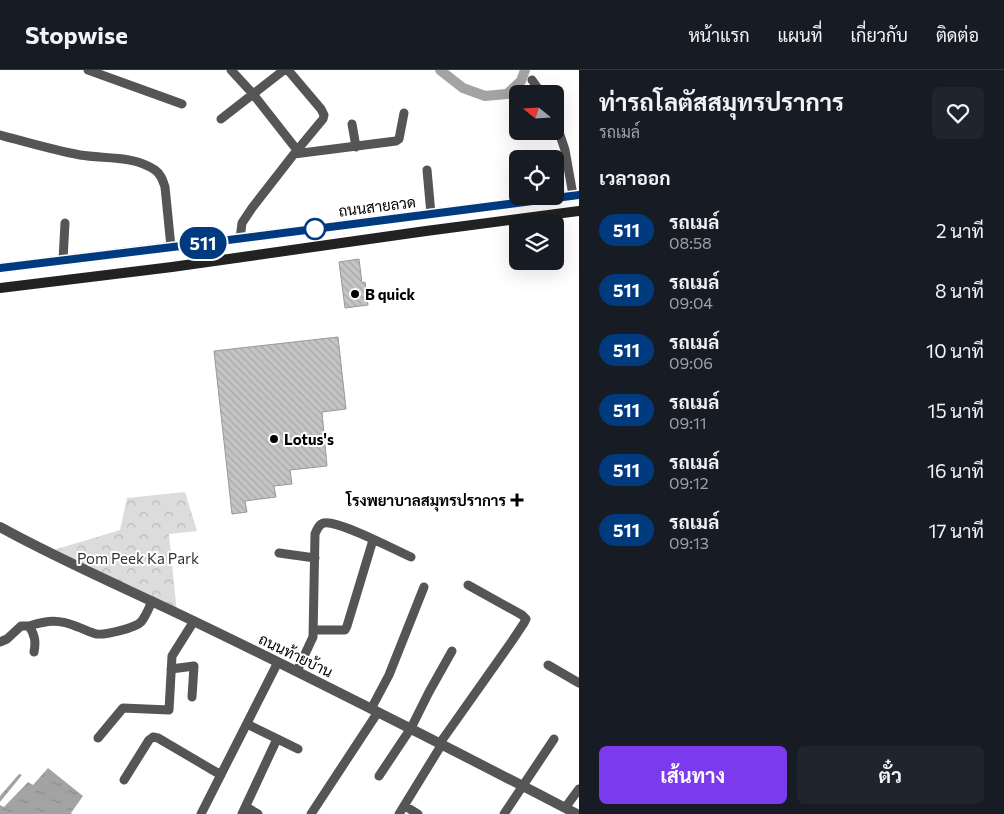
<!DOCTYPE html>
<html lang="th">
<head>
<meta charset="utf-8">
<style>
	body { margin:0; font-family:Commissioner,Sarabun,sans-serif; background:#20242c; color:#f1f3f6; height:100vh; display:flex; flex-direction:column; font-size:19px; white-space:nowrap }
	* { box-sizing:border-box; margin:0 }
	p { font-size:16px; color:#9ea1a6 }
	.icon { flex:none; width:28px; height:28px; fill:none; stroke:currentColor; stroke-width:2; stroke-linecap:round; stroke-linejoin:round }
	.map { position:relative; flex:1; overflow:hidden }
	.sheet { display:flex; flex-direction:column; background:#171b24; width:425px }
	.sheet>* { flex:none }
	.badge { padding:0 10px; border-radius:16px; font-size:18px; line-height:32px }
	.needle { width:32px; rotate:288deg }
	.fabs { position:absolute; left:509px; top:15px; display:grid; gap:10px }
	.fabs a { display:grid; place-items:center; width:55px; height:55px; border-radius:8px; background:#171b24; box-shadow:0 5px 20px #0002; font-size:25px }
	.map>.badge { position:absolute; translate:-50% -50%; box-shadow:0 0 0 2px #fff }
	h2 { padding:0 20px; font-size:19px; line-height:45px }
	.round { display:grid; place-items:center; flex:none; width:52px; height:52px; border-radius:8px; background:#20242c }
	.headline { display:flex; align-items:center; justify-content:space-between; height:85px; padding:0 20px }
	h1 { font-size:24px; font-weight:700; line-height:38px }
	.button { display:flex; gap:10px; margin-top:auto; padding:10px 20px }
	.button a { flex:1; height:58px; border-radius:8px; background:#7c3aed; color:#fff; font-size:20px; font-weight:700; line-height:58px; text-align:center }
	.button a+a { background:#20242c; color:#f1f3f6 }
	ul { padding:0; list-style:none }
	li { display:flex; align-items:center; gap:15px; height:60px; padding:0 20px }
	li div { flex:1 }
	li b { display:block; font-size:19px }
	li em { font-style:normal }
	li .badge { min-width:55px; font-weight:700; text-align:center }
	header { display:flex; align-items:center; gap:30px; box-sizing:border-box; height:70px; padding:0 25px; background:#171b24; border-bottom:1px solid #363941 }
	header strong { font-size:24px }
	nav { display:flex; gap:28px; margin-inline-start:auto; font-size:18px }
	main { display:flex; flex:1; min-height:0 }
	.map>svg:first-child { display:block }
	.park { fill:url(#park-crowns) }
	.water { fill:url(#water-ripples) }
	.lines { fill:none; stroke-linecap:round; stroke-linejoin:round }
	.canal { stroke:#a3a3a3; stroke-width:10 }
	.building { fill:url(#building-back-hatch); stroke:#999 }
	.minor { stroke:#555; stroke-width:9 }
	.tertiary { stroke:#555; stroke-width:10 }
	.secondary { stroke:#222; stroke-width:10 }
	.line-casing { stroke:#fff; stroke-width:11 }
	.line { stroke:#003b80; stroke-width:8 }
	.stop-dot { fill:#fff; stroke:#003b80; stroke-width:2.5 }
	.poi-dot { fill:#000; stroke:#fff; stroke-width:2 }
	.labels { text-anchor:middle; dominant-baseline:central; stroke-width:4; stroke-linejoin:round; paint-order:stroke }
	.street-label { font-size:15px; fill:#000; stroke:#fff }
	.poi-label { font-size:15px; font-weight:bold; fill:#000; stroke:#fff; text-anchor:start }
	.park-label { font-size:15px; fill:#333; stroke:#fff }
</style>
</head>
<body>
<header>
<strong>Stopwise</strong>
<nav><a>หน้าแรก</a><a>แผนที่</a><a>เกี่ยวกับ</a><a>ติดต่อ</a></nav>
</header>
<main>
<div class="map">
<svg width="579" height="744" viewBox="0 0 579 744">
	<defs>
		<pattern id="park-crowns" width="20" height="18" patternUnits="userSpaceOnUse" patternTransform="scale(1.25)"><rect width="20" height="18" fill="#dcdcdc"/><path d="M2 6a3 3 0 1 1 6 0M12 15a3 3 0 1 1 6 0" fill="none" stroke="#bbb"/></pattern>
		<pattern id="water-ripples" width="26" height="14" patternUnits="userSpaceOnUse" patternTransform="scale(1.25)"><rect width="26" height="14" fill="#a3a3a3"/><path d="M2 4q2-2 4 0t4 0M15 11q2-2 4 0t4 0" fill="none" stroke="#8b8b8b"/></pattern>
		<pattern id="building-back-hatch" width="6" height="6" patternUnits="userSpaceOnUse" patternTransform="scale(1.25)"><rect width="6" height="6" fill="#c4c4c4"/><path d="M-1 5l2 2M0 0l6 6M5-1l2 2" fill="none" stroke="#a7a7a7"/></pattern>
	</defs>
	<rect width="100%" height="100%" fill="#fff"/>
	<path class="park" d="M 185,422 L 197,461 L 169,464 L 177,543 L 47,482 L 120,460 L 127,428 Z"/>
	<path class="water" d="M 48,698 L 83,726 L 71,743 L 72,744 L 0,744 L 0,735 L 4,737 L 28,712 L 33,715 Z
		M 19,704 L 22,705 L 0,732 L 0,726 Z"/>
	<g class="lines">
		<path class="canal" d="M 440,0 L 463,18 L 485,26 L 507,24 L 521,11 L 525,0"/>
	</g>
	<path class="building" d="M 359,189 L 362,213 L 365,212 L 368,235 L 345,238 L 339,192 Z
		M 338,267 L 346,339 L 322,342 L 327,396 L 290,400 L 292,414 L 274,416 L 276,427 L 245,431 L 247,442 L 232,444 L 214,281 Z"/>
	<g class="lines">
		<path class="minor" d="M 88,0 L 182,34
			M 231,0 L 253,24 L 297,80
			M 532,10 L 542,24
			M 221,49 L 284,0
			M 555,50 L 565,80 L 573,125
			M 352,54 L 356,77
			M 0,65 C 26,72 53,80 80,85 C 104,89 133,85 155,100 C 161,104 163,111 165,117 L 171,177
			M 294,84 L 396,71 L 399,69 L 404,43
			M 427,100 L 431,144
			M 240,169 L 242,153 L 252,138 L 294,84 L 323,49 L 324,45 L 321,39 L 288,0
			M 63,190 L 65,153
			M 279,483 L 315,488
			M 29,556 C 48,550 59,549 78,557 C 84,559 91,563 97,564 C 106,565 135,558 141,552 C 146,546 149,538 152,531
			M 314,560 L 345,560 L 347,556 L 373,470
			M 0,572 L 7,569 L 21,556 L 29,556 C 35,565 36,572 34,582
			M 548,595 L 579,613
			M 171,599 L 194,596 L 192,627
			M 297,601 L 313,567 L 315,464 C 317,459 319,454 324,453 C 338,450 395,480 411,487
			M 371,639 L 389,605 L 424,517
			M 247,654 L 298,679
			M 98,668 L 123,638 L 169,640 L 172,586 L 194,551
			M 440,673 L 512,571 L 524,553 L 526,549 L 522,545 L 468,515
			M 379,706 L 411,658 L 429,622 L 452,581
			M 124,710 L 149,670 L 153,667 L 158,668 L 221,705
			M 405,736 L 418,744
			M 246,737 L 258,744
			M 565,738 L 579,719
			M 201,744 L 278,592
			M 242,744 L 277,669
			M 311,744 L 378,642
			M 399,744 L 442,674
			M 504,744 L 554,669"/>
		<path class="tertiary" d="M 0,457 C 67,494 139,524 208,558 C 332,618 455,681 577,744"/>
		<path class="secondary" d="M 0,198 L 171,177 L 579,125
			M 0,218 L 172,197 L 426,161 L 579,141"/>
	</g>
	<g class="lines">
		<defs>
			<path id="line" d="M 0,198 L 189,175 L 579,125"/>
		</defs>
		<use href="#line" class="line-casing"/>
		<use href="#line" class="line"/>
	</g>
	<circle class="stop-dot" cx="315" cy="159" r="10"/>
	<g class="poi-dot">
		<circle cx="355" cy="224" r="5"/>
		<circle cx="274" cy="369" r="5"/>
		<path d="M514.5 422.5h5v5h5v5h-5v5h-5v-5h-5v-5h5z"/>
	</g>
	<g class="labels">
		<g class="street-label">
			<text transform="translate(377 136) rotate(-7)">ถนนสายลวด</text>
			<text transform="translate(296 585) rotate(26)">ถนนท้ายบ้าน</text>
		</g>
		<g class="poi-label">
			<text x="365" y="224">B quick</text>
			<text x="284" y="369">Lotus's</text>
			<text x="506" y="430" text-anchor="end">โรงพยาบาลสมุทรปราการ</text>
		</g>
		<g class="park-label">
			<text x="138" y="488">Pom Peek Ka Park</text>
		</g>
	</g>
</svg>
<div class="fabs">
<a><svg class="needle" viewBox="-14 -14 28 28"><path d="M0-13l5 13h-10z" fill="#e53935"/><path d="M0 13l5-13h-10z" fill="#9ea1a6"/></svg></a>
<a><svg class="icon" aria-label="locate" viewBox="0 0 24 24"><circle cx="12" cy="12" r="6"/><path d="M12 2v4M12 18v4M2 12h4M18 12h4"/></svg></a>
<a><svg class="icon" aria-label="layers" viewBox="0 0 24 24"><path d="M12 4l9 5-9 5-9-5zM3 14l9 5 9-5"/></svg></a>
</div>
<b class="badge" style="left:203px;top:173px;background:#003b80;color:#fff">511</b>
</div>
<section class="sheet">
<div class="headline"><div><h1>ท่ารถโลตัสสมุทรปราการ</h1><p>รถเมล์</p></div><a class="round"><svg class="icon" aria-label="heart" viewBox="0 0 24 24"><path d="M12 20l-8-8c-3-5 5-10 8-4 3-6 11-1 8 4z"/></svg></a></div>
<h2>เวลาออก</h2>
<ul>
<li><span class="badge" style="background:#003b80;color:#fff">511</span><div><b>รถเมล์</b><p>08:58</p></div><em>2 นาที</em></li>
<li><span class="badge" style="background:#003b80;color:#fff">511</span><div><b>รถเมล์</b><p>09:04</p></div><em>8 นาที</em></li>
<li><span class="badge" style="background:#003b80;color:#fff">511</span><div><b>รถเมล์</b><p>09:06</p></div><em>10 นาที</em></li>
<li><span class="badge" style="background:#003b80;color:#fff">511</span><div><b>รถเมล์</b><p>09:11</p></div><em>15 นาที</em></li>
<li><span class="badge" style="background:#003b80;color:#fff">511</span><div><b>รถเมล์</b><p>09:12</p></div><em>16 นาที</em></li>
<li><span class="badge" style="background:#003b80;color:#fff">511</span><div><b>รถเมล์</b><p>09:13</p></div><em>17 นาที</em></li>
</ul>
<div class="button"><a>เส้นทาง</a><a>ตั๋ว</a></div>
</section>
</main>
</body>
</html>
